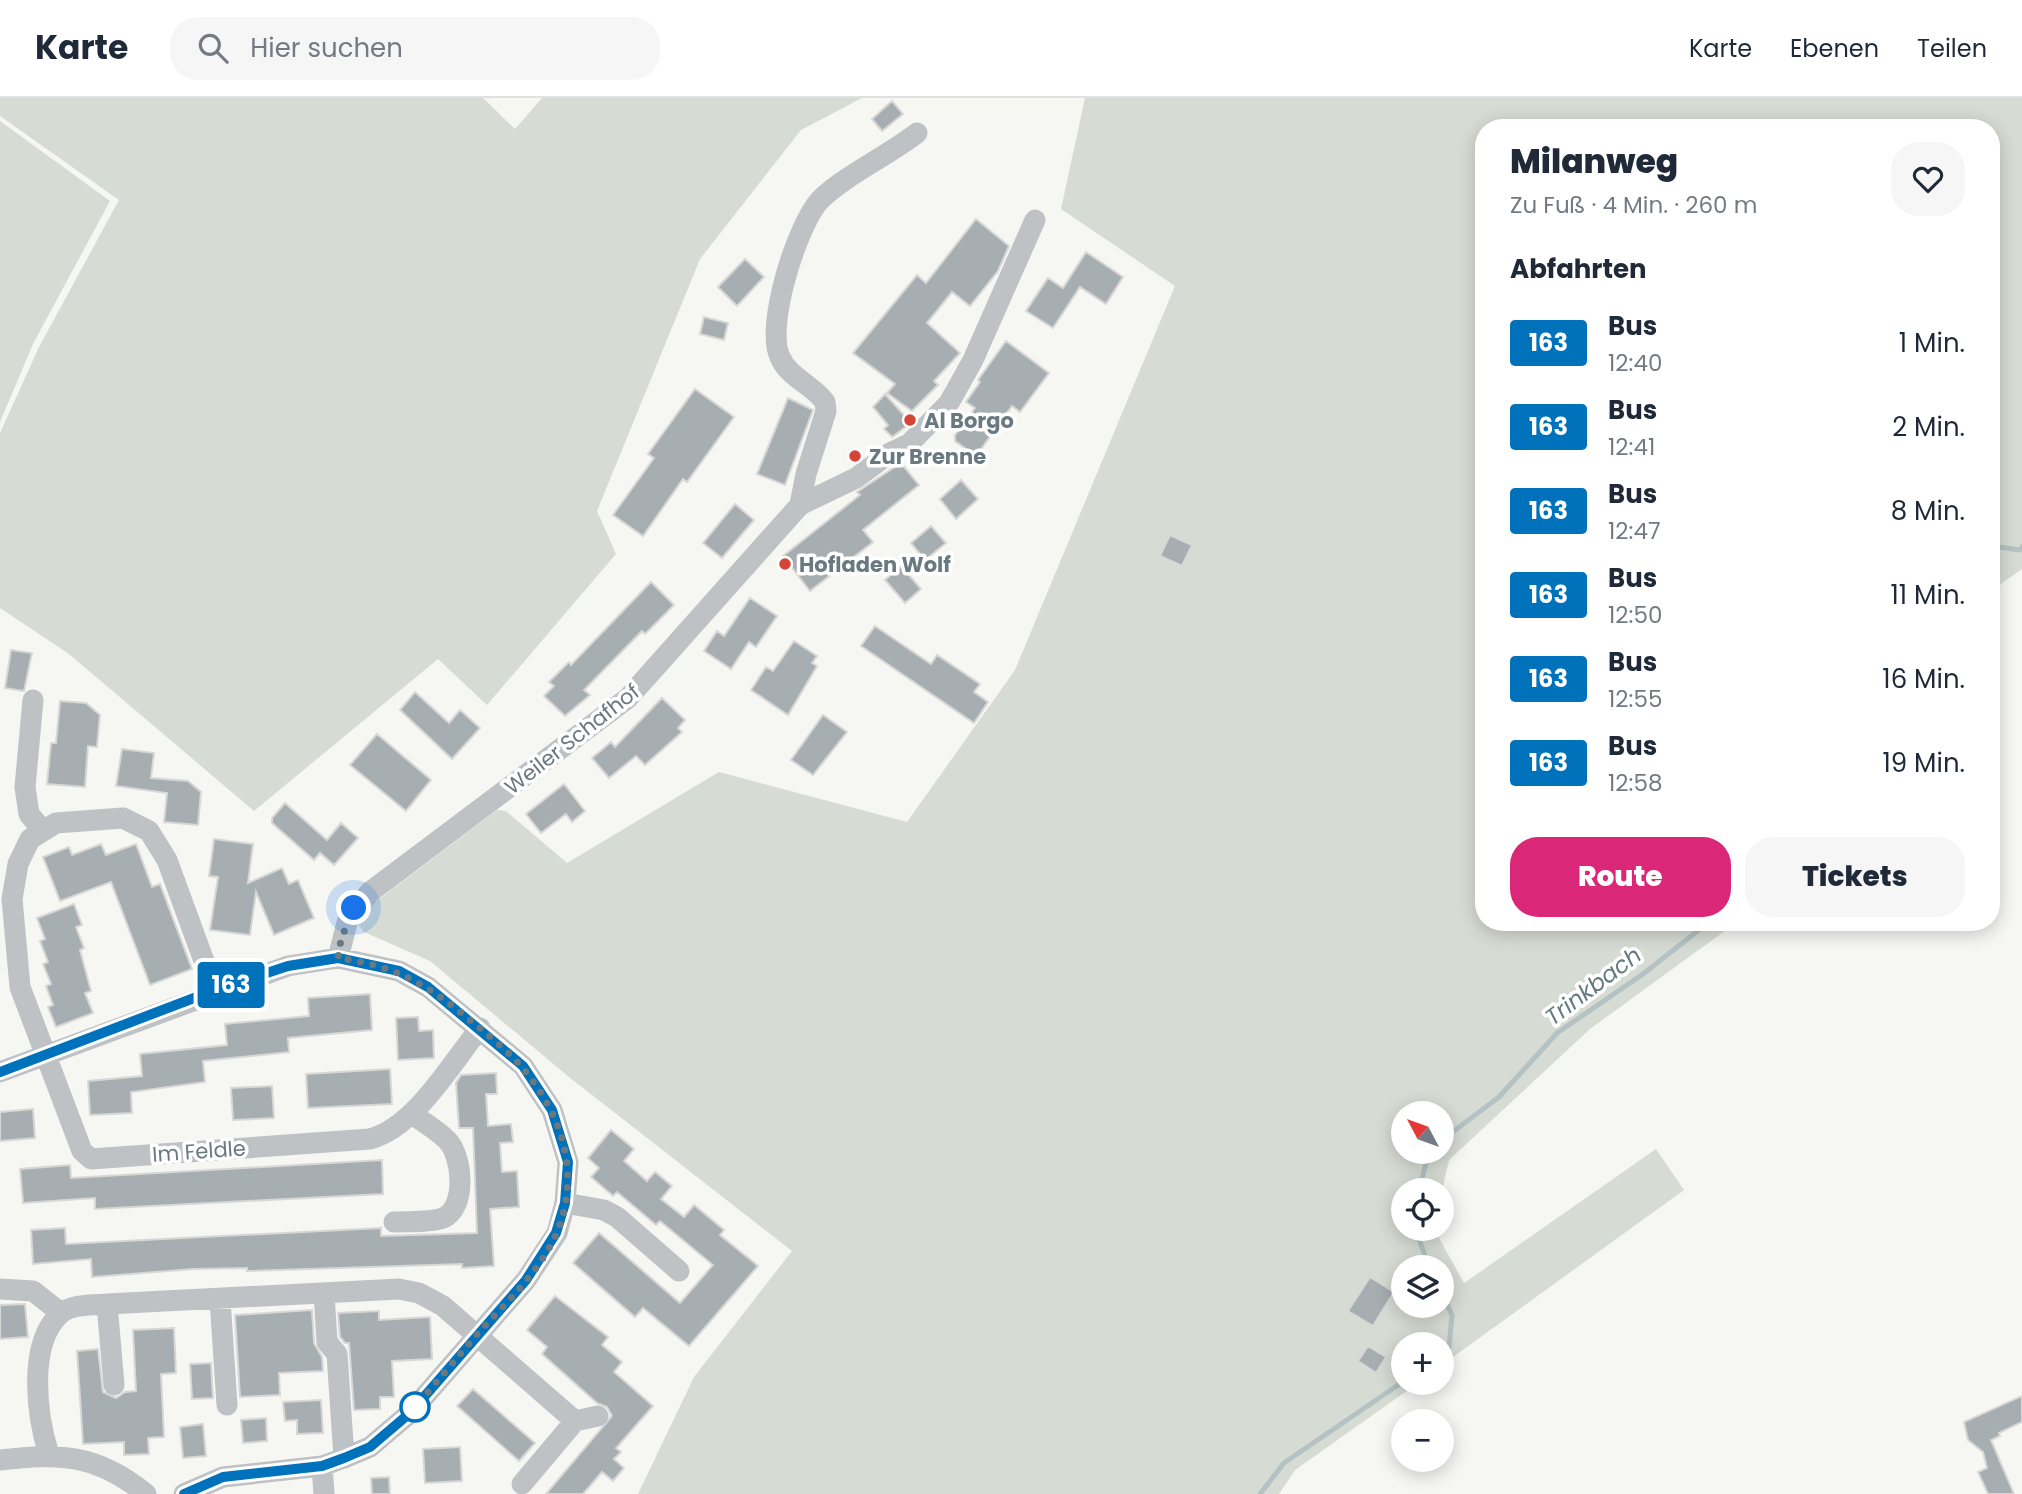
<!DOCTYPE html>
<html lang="de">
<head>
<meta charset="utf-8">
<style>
	body { margin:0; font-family:Poppins,sans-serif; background:#f6f6f7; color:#1f2937; height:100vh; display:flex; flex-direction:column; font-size:26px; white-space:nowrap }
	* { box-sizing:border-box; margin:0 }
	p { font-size:23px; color:#747a83 }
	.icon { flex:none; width:38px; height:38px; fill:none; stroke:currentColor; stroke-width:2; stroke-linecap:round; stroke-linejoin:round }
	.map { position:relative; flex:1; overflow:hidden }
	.details { position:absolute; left:1475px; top:21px; width:525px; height:812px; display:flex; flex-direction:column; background:#fff; border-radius:28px; box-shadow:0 4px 18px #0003 }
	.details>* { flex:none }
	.badge { padding:0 14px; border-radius:5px; font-size:24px; line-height:46px }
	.needle { width:46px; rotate:311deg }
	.fabs { position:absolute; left:1391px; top:1003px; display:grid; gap:14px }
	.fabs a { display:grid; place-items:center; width:63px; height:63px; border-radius:50%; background:#fff; box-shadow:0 4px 18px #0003; font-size:35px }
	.you { position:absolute; width:35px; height:35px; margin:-18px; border:5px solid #fff; border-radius:50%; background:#1a73e8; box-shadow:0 0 0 10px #1a73e833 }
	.map>.badge { position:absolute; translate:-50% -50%; box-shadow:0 0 0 4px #fff }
	h2 { padding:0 35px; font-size:26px; line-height:63px }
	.round { display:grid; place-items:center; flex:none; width:74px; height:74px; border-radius:28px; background:#f6f6f7 }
	.head { display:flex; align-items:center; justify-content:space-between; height:119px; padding:0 35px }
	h1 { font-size:33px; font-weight:800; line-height:52px }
	.cta { display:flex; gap:14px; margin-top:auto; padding:14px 35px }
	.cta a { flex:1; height:80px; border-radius:28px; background:#db2777; color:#fff; font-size:28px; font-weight:800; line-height:80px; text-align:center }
	.cta a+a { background:#f6f6f7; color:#1f2937 }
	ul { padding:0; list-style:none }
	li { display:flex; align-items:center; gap:21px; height:84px; padding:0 35px }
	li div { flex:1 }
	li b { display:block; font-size:26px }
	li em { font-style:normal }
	li .badge { min-width:77px; font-weight:700; text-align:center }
	header { display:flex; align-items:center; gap:42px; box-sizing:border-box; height:98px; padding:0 35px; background:#fff; border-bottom:2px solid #e0e1e3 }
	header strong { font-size:33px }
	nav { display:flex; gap:38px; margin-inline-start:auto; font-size:24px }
	.search { width:490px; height:63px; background:#f6f6f7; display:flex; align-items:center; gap:18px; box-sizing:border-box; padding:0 24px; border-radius:28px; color:#747a83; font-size:26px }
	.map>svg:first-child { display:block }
	.green { fill:#d6dbd3; fill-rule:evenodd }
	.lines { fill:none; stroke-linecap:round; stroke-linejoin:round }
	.stream { stroke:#b4c2c4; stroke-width:5 }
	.building { fill:#a6aeb2; stroke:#d8d7d6; stroke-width:2 }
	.minor { stroke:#bec2c5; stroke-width:21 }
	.line-casing { stroke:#fff; stroke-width:16 }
	.line { stroke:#0072bc; stroke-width:10 }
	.walk { stroke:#687981; stroke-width:7; stroke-dasharray:0 12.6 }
	.poi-dot { fill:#d44536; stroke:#fff; stroke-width:2.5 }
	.stop-dot { fill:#fff; stroke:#0072bc; stroke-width:3.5 }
	.labels { text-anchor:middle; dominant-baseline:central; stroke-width:7; stroke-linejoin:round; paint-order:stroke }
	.poi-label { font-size:21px; font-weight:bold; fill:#687981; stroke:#fff; text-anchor:start }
	.street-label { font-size:21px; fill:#687981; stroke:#fff }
	.water-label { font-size:23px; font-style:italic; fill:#637b7e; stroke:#fff }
</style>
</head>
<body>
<header>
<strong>Karte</strong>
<div class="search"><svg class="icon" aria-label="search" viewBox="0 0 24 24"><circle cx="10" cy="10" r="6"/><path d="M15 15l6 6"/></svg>Hier suchen</div>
<nav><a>Karte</a><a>Ebenen</a><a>Teilen</a></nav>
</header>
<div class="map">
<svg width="2022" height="1396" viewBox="0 0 2022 1396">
	<rect width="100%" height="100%" fill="#f6f6f3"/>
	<path class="green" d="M 0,0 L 483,0 L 515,31 L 542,0 L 862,0 L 801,32 L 700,161 L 597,413 L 616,456 L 487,607 L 438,561 L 254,713 L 69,556 L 0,510 L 0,335 L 39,249 L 119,102 L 0,18 Z
		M 1085,0 L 2022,0 L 2022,471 L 1992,492 L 1992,30 L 1484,30 L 1484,824 L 1737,824 L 1590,931 L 1449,1062 L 1442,1093 L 1404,1092 L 1404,1130 L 1434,1131 L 1464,1185 L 1656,1051 L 1684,1092 L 1442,1267 L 1442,1246 L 1404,1246 L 1404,1284 L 1418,1285 L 1295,1372 L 1279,1396 L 638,1396 L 694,1279 L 792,1153 L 569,979 L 430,863 L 364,834 L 357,825 L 370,808 L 497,712 L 506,713 L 567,765 L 719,674 L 907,724 L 1015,572 L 1175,188 L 1061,111 ZM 1404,1015 L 1442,1015 L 1442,1054 L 1404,1054 ZM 1404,1169 L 1442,1169 L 1442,1208 L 1404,1208 Z
		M 0,23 L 110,103 L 33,246 L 0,324 Z"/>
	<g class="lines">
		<path class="stream" d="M 1992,448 L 2020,452 L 2022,449
			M 1442,1042 L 1499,999 L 1557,935 L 1643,876 L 1709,824
			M 1419,1092 L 1429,1054
			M 1415,1130 L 1429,1169
			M 1442,1196 L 1452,1217 L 1449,1249 L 1442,1254
			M 1260,1396 L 1284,1365 L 1404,1283"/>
	</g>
	<path class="building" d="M 892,3 L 903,16 L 882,33 L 872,21 Z
		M 976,121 L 1009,148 L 998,173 L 970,208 L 952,194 L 927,225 L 960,255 L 934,283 L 938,287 L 912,313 L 887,295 L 895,286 L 853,255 L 917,177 L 926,185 Z
		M 1086,154 L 1123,179 L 1106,206 L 1080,189 L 1053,230 L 1026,213 L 1048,180 L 1063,190 Z
		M 745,161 L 764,179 L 737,208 L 718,189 Z
		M 704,219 L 728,225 L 724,242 L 700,236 Z
		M 1006,243 L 1049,275 L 1020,314 L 1012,308 L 976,358 L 955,343 L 955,337 L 975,310 L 966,304 L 980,284 L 978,282 Z
		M 695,291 L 734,319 L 687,384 L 683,381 L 643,438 L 613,417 L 654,360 L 648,356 Z
		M 885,296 L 911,325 L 892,339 L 884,331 L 888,327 L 873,309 Z
		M 788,300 L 813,312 L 785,387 L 757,376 Z
		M 901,365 L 919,387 L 863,432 L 873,444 L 810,493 L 783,458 L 860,397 L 857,394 Z
		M 961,382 L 978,401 L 956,421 L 940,401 Z
		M 735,406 L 754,422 L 722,460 L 703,445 Z
		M 931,428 L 946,445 L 925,462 L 911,445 Z
		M 1170,437 L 1192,447 L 1182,468 L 1160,458 Z
		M 901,468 L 921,491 L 905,505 L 885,482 Z
		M 651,484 L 674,507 L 645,536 L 642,533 L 584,592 L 590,597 L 565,618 L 544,598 L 554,588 L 549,584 L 569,564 L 571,567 Z
		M 750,500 L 777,518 L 756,549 L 749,544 L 731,571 L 704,553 L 717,533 L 724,538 Z
		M 875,528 L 931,566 L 937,557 L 980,586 L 974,594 L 988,604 L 974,625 L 861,548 Z
		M 794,543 L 817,558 L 812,565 L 817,568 L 788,617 L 751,592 L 766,569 L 773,573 Z
		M 11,552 L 32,555 L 24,593 L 5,590 Z
		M 415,594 L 449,625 L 460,612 L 480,630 L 452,661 L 400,612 Z
		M 662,600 L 685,622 L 678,630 L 682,634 L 645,667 L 636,658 L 609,680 L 592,660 L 611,644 L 615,649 Z
		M 60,603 L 86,605 L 100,617 L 97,649 L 88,648 L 85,689 L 47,686 L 51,645 L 56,645 Z
		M 823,617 L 847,634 L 813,677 L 791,662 Z
		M 377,636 L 431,682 L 406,713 L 350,667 Z
		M 122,651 L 154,655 L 151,680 L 188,683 L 201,694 L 198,727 L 164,724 L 167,695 L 116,688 Z
		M 564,686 L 585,713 L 572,724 L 566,716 L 541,735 L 526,716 Z
		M 285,705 L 327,742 L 341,725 L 358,740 L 334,767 L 320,755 L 314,762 L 272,725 L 272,720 Z
		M 214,741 L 253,746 L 248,785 L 282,770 L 289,786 L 298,782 L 314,820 L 274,837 L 256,794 L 250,837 L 210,832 L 218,779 L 209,778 Z
		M 101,746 L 106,757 L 136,746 L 152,789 L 160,786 L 192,871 L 150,887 L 111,784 L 60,803 L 43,759 L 69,749 L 72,757 Z
		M 74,806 L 82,827 L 76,829 L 84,850 L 80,852 L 91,893 L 85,895 L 93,915 L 56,929 L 48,909 L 53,907 L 46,888 L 51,886 L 43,866 L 48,864 L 40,843 L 45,841 L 37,820 Z
		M 370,896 L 372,932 L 288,940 L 289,954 L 203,963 L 205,984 L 131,994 L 132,1015 L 90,1017 L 88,983 L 142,978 L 140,956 L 227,947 L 225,926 L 309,918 L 308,900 Z
		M 418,919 L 419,933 L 433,932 L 434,960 L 398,962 L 396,920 Z
		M 390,971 L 392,1006 L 308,1010 L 306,976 Z
		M 496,975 L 497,996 L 486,996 L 488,1028 L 511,1026 L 513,1044 L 500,1045 L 502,1074 L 517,1073 L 519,1109 L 490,1111 L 494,1168 L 462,1170 L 462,1166 L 247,1173 L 247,1170 L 194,1171 L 92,1179 L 91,1161 L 33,1166 L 31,1132 L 65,1130 L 66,1146 L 381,1130 L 381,1138 L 477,1135 L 473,1030 L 459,1030 L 456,985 L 461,977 Z
		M 272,988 L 274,1020 L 233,1022 L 231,990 Z
		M 33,1011 L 35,1040 L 0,1043 L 0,1014 Z
		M 611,1032 L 634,1051 L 624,1063 L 647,1083 L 655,1074 L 672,1088 L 661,1101 L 684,1119 L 694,1107 L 724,1132 L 720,1137 L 758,1168 L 689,1248 L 643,1210 L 635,1219 L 573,1165 L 599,1135 L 680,1205 L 713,1167 L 660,1123 L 656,1127 L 617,1094 L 613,1098 L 591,1079 L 599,1070 L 588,1060 Z
		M 382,1062 L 383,1096 L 95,1111 L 95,1100 L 23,1105 L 20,1071 L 70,1067 L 71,1080 Z
		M 1370,1179 L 1394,1194 L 1373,1228 L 1348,1213 Z
		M 555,1198 L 608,1239 L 602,1247 L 622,1264 L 614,1274 L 653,1308 L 616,1350 L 621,1354 L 614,1361 L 624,1370 L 613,1383 L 602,1374 L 583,1396 L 546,1396 L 612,1318 L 607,1309 L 597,1305 L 542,1256 L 547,1249 L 527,1232 Z
		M 25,1206 L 28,1239 L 0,1241 L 0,1207 Z
		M 312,1212 L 314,1245 L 322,1259 L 323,1273 L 279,1275 L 280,1297 L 240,1299 L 235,1217 Z
		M 379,1213 L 379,1222 L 430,1219 L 432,1261 L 392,1263 L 394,1299 L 380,1299 L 380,1311 L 354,1312 L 349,1245 L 345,1245 L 340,1239 L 338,1215 Z
		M 174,1230 L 176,1275 L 161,1276 L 164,1339 L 148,1340 L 149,1356 L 124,1357 L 124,1344 L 83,1346 L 77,1253 L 98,1251 L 103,1294 L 116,1300 L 125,1294 L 136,1293 L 133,1232 Z
		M 1368,1248 L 1386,1259 L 1376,1275 L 1358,1263 Z
		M 211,1265 L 213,1300 L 192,1301 L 190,1266 Z
		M 473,1291 L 535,1345 L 519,1363 L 457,1308 Z
		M 2022,1298 L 2022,1324 L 1999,1335 L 2000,1338 L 1991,1342 L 2014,1396 L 1988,1396 L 1978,1374 L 1987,1370 L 1983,1354 L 1968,1342 L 1964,1324 Z
		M 321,1302 L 323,1335 L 297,1336 L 297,1322 L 285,1323 L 283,1304 Z
		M 266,1320 L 267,1343 L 243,1345 L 241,1322 Z
		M 203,1326 L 206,1358 L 183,1360 L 180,1329 Z
		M 460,1349 L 462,1383 L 425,1385 L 423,1351 Z
		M 389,1379 L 390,1396 L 372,1396 L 371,1380 Z"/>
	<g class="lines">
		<path class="minor" d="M 800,407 L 806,376 L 826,313 L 825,304 C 813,287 788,279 780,259 C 765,228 797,127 820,102 C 844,78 889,57 917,35
			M 33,602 L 25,689 L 29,716 L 43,733
			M 338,860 L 348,821 L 370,794 L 628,600 L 800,407 L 856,380 L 890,355 L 909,346 L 949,305 L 973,262 L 1035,122
			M 215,893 L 167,762 L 149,733 L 123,720 L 56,725 L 30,741 L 18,766 L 12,801 L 20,889 L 82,1053 L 91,1061 L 370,1041 C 415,1029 451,966 480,930
			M 0,974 L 288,868 L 338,860 L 399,873 L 428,889 L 523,968 L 552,1012 L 568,1064 L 565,1105 L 557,1135 L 526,1182 L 410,1315 L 370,1349 L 344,1360 L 322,1368 L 223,1379 L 184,1396
			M 565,1105 L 604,1112 L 617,1119 L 679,1173
			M 394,1124 C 408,1123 429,1125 443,1120 C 467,1110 463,1058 447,1042 C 437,1032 423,1024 412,1016
			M 0,1191 L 33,1193 L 61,1215
			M 324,1195 L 327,1244 L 337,1256 L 344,1360
			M 220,1201 L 227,1307
			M 107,1206 L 114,1287
			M 49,1357 C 37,1319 27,1246 60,1216 C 71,1206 92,1207 107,1206 L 399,1191 L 419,1195 L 443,1208 L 575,1323 L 598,1318
			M 0,1362 C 61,1355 97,1356 146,1396
			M 322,1368 L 324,1396
			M 522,1386 L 575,1323"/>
	</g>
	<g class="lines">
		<defs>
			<path id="line" d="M 0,974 L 215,892 L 288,868 L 338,860 L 399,873 L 428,889 L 523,968 L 552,1012 L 568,1064 L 565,1105 L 556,1135 L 526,1182 L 410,1315 L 370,1349 L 344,1360 L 322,1368 L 223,1379 L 184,1396"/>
		</defs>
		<use href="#line" class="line-casing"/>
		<use href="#line" class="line"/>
		<path class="walk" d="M 354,810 L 341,841 L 338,860 C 411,870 440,897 494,942 C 550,989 587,1061 557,1134 C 541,1172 507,1204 479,1234 C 456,1261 433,1288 410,1315 L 415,1309"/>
	</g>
	<g class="poi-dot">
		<circle cx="910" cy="322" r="7"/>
		<circle cx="855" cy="358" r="7"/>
		<circle cx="785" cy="466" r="7"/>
	</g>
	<circle class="stop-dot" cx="415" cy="1309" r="14"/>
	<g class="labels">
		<g class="poi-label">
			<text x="924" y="322">Al Borgo</text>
			<text x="869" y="358">Zur Brenne</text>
			<text x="799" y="466">Hofladen Wolf</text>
		</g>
		<g class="street-label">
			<text transform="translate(572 641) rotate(-38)">Weiler Schafhof</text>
			<text transform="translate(199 1053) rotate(-4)">Im Feldle</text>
		</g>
		<g class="water-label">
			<text transform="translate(1593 888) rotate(-37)">Trinkbach</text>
		</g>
	</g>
</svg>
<div class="fabs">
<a><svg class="needle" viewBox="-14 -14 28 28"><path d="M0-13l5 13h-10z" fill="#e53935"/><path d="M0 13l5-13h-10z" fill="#747a83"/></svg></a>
<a><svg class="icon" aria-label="locate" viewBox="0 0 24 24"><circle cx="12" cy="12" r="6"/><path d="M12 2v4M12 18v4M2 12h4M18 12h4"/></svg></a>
<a><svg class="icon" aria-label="layers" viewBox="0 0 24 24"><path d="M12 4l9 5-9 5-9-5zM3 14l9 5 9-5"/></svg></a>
<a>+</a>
<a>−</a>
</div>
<div class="you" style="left:354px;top:810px"></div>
<b class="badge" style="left:231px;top:887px;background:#0072bc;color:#fff">163</b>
<section class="details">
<div class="head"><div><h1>Milanweg</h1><p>Zu Fuß · 4 Min. · 260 m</p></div><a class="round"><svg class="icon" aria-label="heart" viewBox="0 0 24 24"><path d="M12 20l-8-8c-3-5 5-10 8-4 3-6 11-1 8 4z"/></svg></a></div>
<h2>Abfahrten</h2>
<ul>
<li><span class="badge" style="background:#0072bc;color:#fff">163</span><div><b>Bus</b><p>12:40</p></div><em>1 Min.</em></li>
<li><span class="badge" style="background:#0072bc;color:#fff">163</span><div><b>Bus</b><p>12:41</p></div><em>2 Min.</em></li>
<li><span class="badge" style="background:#0072bc;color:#fff">163</span><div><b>Bus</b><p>12:47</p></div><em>8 Min.</em></li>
<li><span class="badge" style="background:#0072bc;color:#fff">163</span><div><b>Bus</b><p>12:50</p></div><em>11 Min.</em></li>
<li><span class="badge" style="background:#0072bc;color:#fff">163</span><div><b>Bus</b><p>12:55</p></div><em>16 Min.</em></li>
<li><span class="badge" style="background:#0072bc;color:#fff">163</span><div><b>Bus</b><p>12:58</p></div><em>19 Min.</em></li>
</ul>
<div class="cta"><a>Route</a><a>Tickets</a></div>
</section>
</div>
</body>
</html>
